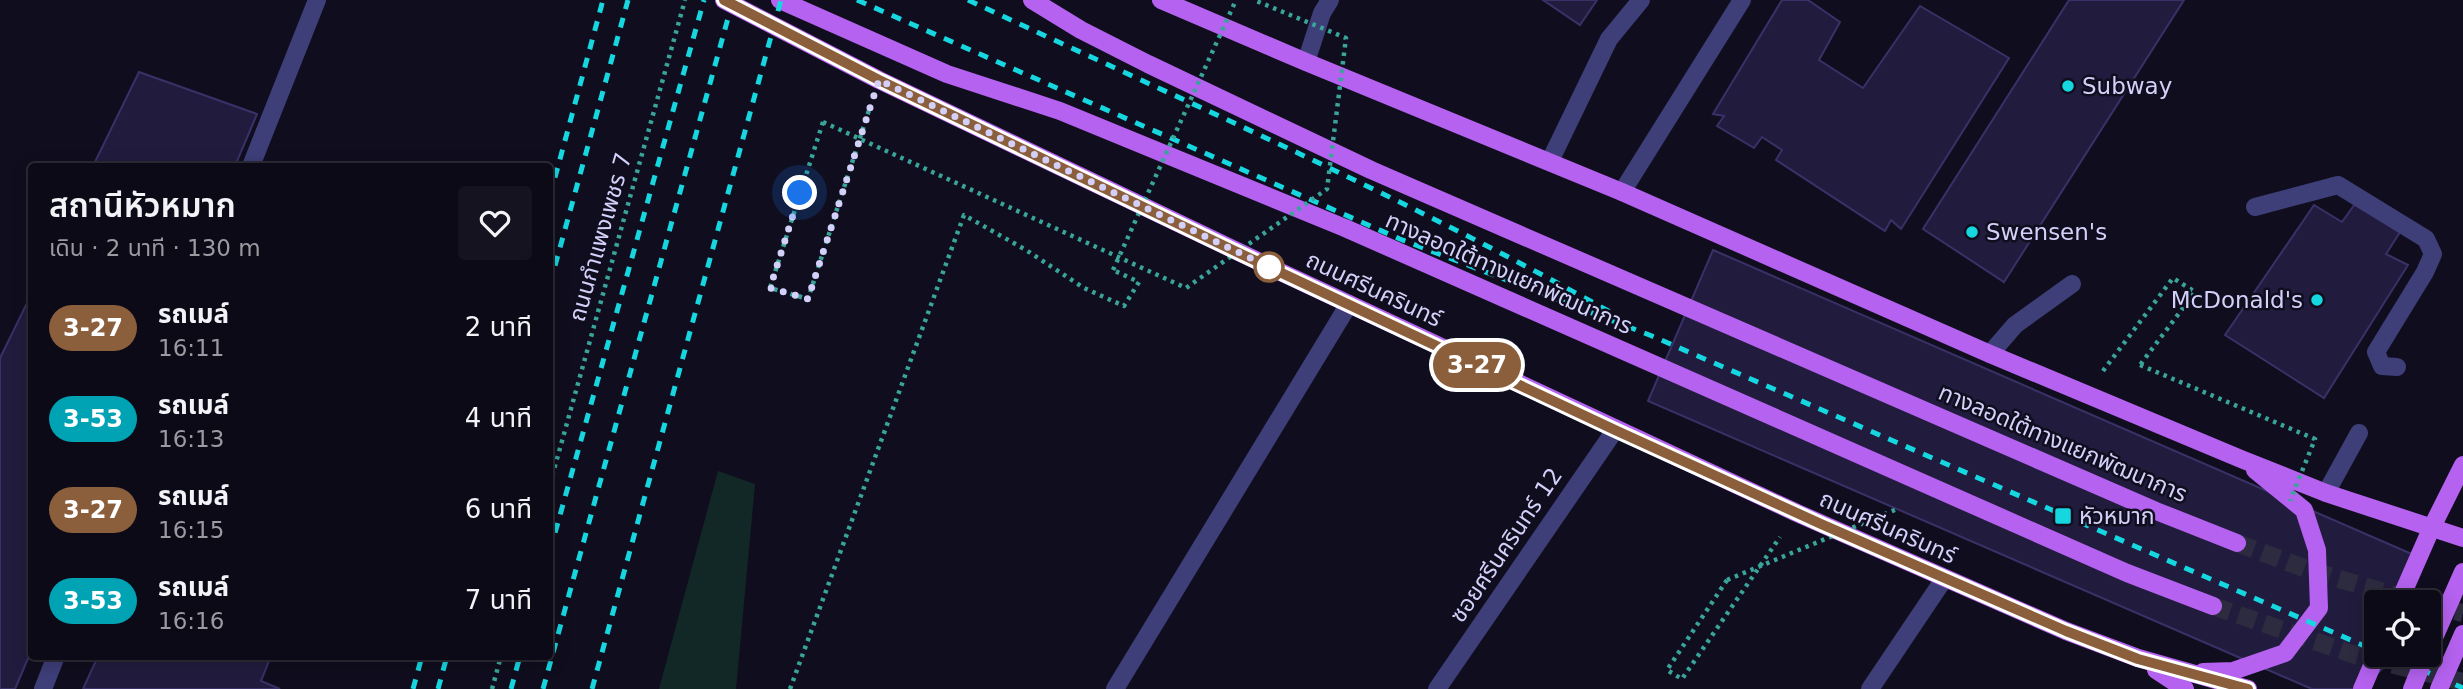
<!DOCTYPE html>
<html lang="th">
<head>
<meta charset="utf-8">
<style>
	body { margin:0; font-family:"DejaVu Sans","Noto Sans Thai",sans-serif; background:#15131f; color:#f1f3f6; height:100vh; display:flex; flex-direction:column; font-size:26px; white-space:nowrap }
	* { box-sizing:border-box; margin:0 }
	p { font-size:23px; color:#9a9aa1 }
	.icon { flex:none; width:38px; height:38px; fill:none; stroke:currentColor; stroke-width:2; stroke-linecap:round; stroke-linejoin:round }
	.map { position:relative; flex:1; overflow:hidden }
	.details { position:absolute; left:28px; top:163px; width:525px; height:497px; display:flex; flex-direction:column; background:#0c0a16; border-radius:7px; box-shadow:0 4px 18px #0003,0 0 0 2px #2c2b35 }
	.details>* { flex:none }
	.badge { padding:0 14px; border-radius:23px; font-size:24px; line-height:46px }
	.controls { position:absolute; left:2364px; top:590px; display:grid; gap:14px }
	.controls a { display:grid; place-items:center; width:77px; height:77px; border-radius:7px; background:#0c0a16; box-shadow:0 4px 18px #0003,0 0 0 2px #2c2b35; font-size:35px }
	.you { position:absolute; width:35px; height:35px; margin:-18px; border:5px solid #fff; border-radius:50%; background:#1a73e8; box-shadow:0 0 0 10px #1a73e833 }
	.map>.badge { position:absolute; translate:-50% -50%; box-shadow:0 0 0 4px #fff }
	.round { display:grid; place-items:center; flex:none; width:74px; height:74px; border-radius:7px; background:#15131f }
	.overview { display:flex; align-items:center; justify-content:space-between; height:119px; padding:0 21px }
	h1 { font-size:33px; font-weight:600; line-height:52px }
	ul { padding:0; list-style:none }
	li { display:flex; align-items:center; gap:21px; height:91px; padding:0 21px }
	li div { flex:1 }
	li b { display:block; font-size:26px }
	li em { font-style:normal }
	li .badge { min-width:77px; font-weight:700; text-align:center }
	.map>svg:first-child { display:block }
	.green { fill:#122826 }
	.building { fill:#211c3d; stroke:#393167; stroke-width:2 }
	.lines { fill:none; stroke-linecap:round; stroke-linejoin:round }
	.major-tunnel { stroke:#2d2b3f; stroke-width:18; stroke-dasharray:18 9; stroke-linecap:butt }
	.path { stroke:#39a59a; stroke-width:4.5; stroke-dasharray:3.5 5; stroke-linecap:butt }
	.minor { stroke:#3e3e79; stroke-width:18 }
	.major { stroke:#b462ef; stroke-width:18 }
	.rail { stroke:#16d6e0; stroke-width:5; stroke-dasharray:10 9; stroke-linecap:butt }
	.path-bridge { stroke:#39a59a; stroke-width:4.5; stroke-dasharray:3.5 5; stroke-linecap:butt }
	.major-bridge { stroke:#b462ef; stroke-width:18 }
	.line-casing { stroke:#fff; stroke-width:16 }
	.line { stroke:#8b5e3c; stroke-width:10 }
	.walk { stroke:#d3d0fa; stroke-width:7; stroke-dasharray:0 12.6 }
	.poi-dot { fill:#16d6e0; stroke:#100e1e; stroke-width:2.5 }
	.stop-dot { fill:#fff; stroke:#8b5e3c; stroke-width:3.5 }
	.labels { text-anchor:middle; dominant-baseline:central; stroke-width:5; stroke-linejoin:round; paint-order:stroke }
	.poi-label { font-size:23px; fill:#d3d0fa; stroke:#100e1e; text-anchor:start }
	.street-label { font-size:23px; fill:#d3d0fa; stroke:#100e1e }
</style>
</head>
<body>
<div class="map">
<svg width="2463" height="689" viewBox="0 0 2463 689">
	<rect width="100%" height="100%" fill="#100e1e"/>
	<path class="green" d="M 718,471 L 755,484 L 736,689 L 659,689 Z"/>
	<path class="building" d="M 1543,0 L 1597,0 L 1580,25 Z
		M 1782,0 L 1808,0 L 1840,22 L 1819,60 L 1863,88 L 1920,6 L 2009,58 L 1901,229 L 1891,220 L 1885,231 L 1776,160 L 1782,150 L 1762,137 L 1754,148 L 1717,126 L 1724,116 L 1713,114 Z
		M 2069,0 L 2184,0 L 2004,282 L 1923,229 Z
		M 139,72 L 257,114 L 235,166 L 93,166 Z
		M 2357,201 L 2402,229 L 2386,254 L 2408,265 L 2324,398 L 2225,335 L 2314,205 L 2342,222 Z
		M 1713,250 L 2414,555 L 2411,602 L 2376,602 L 2376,654 L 2397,654 L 2362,689 L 2312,689 L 1648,401 Z
		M 32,293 L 32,649 L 15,689 L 0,689 L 0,358 Z
		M 98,656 L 271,656 L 261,681 L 280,689 L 83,689 Z"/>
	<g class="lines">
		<path class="major-tunnel" d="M 2237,543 L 2309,570 L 2418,602
			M 2429,605 L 2463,613
			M 2213,606 L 2355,655 L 2463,682"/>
		<path class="path" d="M 823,122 L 770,288 L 808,299 L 870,107
			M 2103,371 L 2173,278 L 2195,292 L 2140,365
			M 550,484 L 685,0
			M 1727,580 L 1667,670 L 1682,679 L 1780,537
			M 492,689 L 501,656
			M 790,689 L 964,215 L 1026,250 L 1084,288 L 1124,306 L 1139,282 L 1113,270"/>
		<path class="minor" d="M 1306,62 L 1322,13 L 1330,0
			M 1550,161 L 1609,39 L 1641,0
			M 251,166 L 317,0
			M 1622,192 L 1742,0
			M 2255,207 L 2338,185 L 2426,239 L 2433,254 L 2425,272 L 2376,352 L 2382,366 L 2397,367
			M 1990,354 L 2015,325 L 2072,284
			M 2326,493 L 2359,433
			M 43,689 L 56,656
			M 1115,689 L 1349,304
			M 1437,689 L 1615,430
			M 1870,689 L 1944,579"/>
		<path class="major" d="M 724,0 L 879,80 L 1287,275 L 1797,513 L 2066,631 L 2138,658 L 2248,689
			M 780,0 L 947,74 L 1060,111 L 1345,228 L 2127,573 L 2213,606
			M 1032,0 L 1081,30 L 1148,64 L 1371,170 L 2156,511 L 2237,543
			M 1161,0 L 1306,62 L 1622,192 L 1990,354 L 2241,459 L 2326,493 L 2463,538
			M 2399,602 L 2431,529 L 2463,465
			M 2156,670 L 2185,689
			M 2203,672 L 2233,671 L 2285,653 L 2319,608 L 2317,550 L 2304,510 L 2255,470
			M 2362,689 L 2377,654"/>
		<path class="rail" d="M 857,0 L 1400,239 L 1652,336 L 2376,651
			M 968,0 C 1184,101 1403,196 1610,312
			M 550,196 L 603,0
			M 550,284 L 628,0
			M 550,551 L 704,0
			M 2386,654 L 2463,688
			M 413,689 L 422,656
			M 438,689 L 447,656
			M 511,689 L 520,656
			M 543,689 L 733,0
			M 592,689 L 781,0"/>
		<path class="path-bridge" d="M 823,122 L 1186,288 L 1327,189 L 1346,38 L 1254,0
			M 1113,270 L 1236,0
			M 2140,365 L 2315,439 L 2290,501
			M 1727,580 L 1897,509"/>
		<path class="major-bridge" d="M 2429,649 L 2463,572
			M 2412,689 L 2426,654
			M 2439,689 L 2463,634"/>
	</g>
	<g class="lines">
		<defs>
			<path id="line" d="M 724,0 L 879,80 L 1239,253 L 1615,430 L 1821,524 L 2066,631 L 2138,659 L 2248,689"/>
		</defs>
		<use href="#line" class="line-casing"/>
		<use href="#line" class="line"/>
		<path class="walk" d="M 800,193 L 770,288 L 808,299 L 879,80 L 1269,267"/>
	</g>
	<g class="poi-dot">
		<circle cx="2068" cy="86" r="7"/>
		<circle cx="1972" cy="232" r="7"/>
		<circle cx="2317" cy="300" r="7"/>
		<rect x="2054" y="507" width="18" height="18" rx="3.5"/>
	</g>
	<circle class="stop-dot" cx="1269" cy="267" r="14"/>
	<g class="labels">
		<g class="poi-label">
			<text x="2082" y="86">Subway</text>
			<text x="1986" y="232">Swensen's</text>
			<text x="2303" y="300" text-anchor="end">McDonald's</text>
			<text x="2079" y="516">หัวหมาก</text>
		</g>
		<g class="street-label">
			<text transform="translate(600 237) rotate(-74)">ถนนกำแพงเพชร 7</text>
			<text transform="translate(1509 273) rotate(24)">ทางลอดใต้ทางแยกพัฒนาการ</text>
			<text transform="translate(1374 289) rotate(25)">ถนนศรีนครินทร์</text>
			<text transform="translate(2063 443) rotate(23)">ทางลอดใต้ทางแยกพัฒนาการ</text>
			<text transform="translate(1888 527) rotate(24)">ถนนศรีนครินทร์</text>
			<text transform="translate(1506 545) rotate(-56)">ซอยศรีนครินทร์ 12</text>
		</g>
	</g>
</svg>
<div class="controls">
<a><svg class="icon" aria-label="locate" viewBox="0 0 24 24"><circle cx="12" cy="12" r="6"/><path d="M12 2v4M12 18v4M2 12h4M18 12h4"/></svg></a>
</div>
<div class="you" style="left:800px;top:193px"></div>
<b class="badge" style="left:1477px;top:365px;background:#8b5e3c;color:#fff">3-27</b>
<section class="details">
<div class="overview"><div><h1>สถานีหัวหมาก</h1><p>เดิน · 2 นาที · 130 m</p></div><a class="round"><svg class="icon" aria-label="heart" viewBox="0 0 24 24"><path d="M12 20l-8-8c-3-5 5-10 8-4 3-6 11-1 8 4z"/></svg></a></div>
<ul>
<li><span class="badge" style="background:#8b5e3c;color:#fff">3-27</span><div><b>รถเมล์</b><p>16:11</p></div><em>2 นาที</em></li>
<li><span class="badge" style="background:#00a3b4;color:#fff">3-53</span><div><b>รถเมล์</b><p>16:13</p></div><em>4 นาที</em></li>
<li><span class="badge" style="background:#8b5e3c;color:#fff">3-27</span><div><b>รถเมล์</b><p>16:15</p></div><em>6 นาที</em></li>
<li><span class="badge" style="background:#00a3b4;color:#fff">3-53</span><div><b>รถเมล์</b><p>16:16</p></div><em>7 นาที</em></li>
</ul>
</section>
</div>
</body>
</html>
